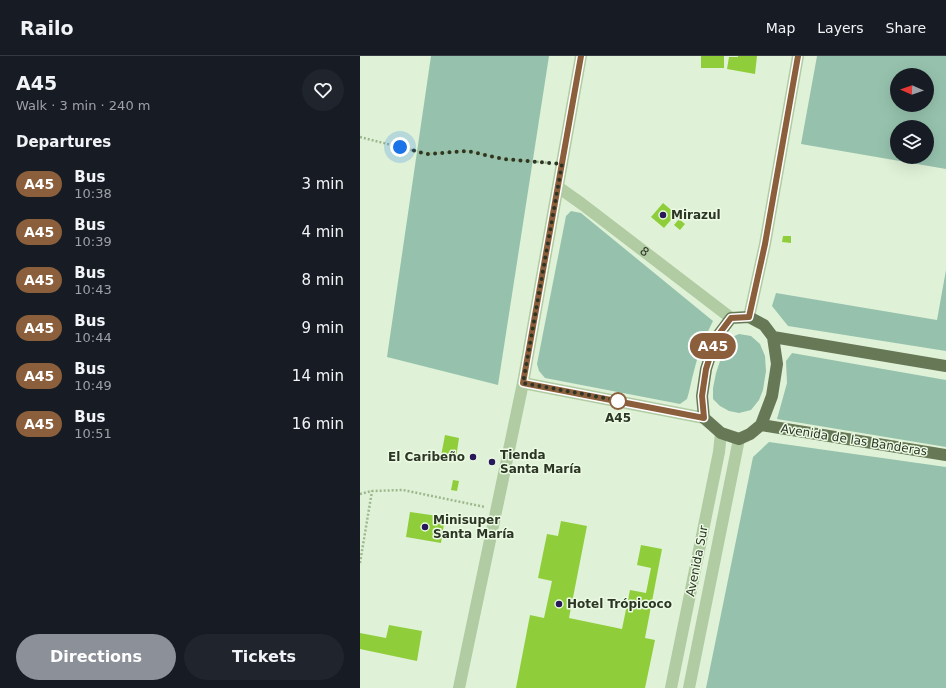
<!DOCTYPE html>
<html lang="en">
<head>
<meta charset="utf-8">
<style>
	body { margin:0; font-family:"DejaVu Sans",sans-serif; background:#20242c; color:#f1f3f6; height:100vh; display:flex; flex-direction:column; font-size:15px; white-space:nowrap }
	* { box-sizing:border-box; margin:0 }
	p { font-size:13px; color:#9ea1a6 }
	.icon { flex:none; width:22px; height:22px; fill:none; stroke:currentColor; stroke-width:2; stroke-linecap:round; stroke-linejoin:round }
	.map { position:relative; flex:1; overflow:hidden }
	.drawer { display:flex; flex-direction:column; background:#171b24; width:360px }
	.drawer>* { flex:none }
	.badge { padding:0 8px; border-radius:13px; font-size:14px; line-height:26px }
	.needle { width:26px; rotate:272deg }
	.buttons { position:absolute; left:530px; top:12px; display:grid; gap:8px }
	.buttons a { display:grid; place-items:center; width:44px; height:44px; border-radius:50%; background:#171b24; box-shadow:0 4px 16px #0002; font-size:20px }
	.you { position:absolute; width:20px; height:20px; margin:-10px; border:3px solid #fff; border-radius:50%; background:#1a73e8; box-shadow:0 0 0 6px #1a73e833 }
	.map>.badge { position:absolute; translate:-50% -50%; box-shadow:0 0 0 2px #fff }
	h2 { padding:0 16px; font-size:15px; line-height:36px }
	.round { display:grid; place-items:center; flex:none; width:42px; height:42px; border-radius:21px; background:#20242c }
	.summary { display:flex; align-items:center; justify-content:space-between; height:68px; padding:0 16px }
	h1 { font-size:19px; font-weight:700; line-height:30px }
	.cta { display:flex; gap:8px; margin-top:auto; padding:8px 16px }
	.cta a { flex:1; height:46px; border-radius:24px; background:#8c9099; color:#fff; font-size:16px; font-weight:700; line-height:46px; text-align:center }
	.cta a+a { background:#20242c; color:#f1f3f6 }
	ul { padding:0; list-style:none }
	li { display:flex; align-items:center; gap:12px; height:48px; padding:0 16px }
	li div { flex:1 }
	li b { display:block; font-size:15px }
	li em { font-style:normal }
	li .badge { min-width:44px; font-weight:700; text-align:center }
	header { display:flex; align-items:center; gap:24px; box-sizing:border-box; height:56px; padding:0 20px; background:#171b24; border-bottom:1px solid #363941 }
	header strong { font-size:19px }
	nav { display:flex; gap:22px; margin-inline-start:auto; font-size:14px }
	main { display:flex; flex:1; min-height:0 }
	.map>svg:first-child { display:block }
	.green { fill:#96c2ad; fill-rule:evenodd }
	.building { fill:#8fce3a }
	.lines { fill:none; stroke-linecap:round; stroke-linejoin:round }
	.path { stroke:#9db78d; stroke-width:2.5; stroke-dasharray:2 2; stroke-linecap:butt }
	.minor { stroke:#b1cba2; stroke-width:12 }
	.major { stroke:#667855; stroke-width:12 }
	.line-casing { stroke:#fff; stroke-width:9 }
	.line { stroke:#8b5e3c; stroke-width:6 }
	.walk { stroke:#2d3525; stroke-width:4; stroke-dasharray:0 7.2 }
	.poi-dot { fill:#281859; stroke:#eafae3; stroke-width:1.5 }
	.stop-dot { fill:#fff; stroke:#8b5e3c; stroke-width:2 }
	.labels { text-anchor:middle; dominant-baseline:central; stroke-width:3; stroke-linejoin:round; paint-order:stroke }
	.poi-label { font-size:12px; font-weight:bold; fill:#2d3525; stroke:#eafae3; text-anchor:start }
	.street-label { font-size:12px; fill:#2d3525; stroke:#eafae3 }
	.stop-label { font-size:12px; font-weight:bold; fill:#2d3525; stroke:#eafae3 }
</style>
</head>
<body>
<header>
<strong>Railo</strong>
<nav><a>Map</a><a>Layers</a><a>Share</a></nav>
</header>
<main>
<section class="drawer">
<div class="summary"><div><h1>A45</h1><p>Walk · 3 min · 240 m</p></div><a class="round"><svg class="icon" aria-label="heart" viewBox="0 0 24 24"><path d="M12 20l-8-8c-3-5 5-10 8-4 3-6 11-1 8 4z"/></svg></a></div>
<h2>Departures</h2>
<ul>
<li><span class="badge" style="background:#8b5e3c;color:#fff">A45</span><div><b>Bus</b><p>10:38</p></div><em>3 min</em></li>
<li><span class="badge" style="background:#8b5e3c;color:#fff">A45</span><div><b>Bus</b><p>10:39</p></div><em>4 min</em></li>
<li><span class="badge" style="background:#8b5e3c;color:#fff">A45</span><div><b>Bus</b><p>10:43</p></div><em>8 min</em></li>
<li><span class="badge" style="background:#8b5e3c;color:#fff">A45</span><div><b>Bus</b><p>10:44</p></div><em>9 min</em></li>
<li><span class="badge" style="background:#8b5e3c;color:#fff">A45</span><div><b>Bus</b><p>10:49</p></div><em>14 min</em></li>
<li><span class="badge" style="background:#8b5e3c;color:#fff">A45</span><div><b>Bus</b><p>10:51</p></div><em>16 min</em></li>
</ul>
<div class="cta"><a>Directions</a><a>Tickets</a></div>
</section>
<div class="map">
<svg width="586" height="632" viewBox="0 0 586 632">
	<rect width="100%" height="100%" fill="#dff2d7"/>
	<path class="green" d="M 71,0 L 189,0 L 138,329 L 27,301 Z
		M 457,0 L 586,0 L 586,113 L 441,88 ZM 537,19 L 567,19 L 567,49 L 537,49 ZM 537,71 L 567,71 L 567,101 L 537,101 Z
		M 211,155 L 221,157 L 353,265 C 345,281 338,298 334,315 C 331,325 330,334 327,343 L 320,348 L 185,322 L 179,315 L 177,308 L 206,160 Z
		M 586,214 L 586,295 L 428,270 L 412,250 L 416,237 L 577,264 Z
		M 379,278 L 391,280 L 400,288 L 405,300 L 406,315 L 403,334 L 399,344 L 391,354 L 379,357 L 369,355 L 360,350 L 353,343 L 353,332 L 356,317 L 364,293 L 372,281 Z
		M 432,297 L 586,324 L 586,391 L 417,363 L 427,327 L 426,305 Z
		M 409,386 L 586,411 L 586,632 L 346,632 L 393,401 Z"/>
	<path class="building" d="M 341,0 L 364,0 L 364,12 L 341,12 Z
		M 378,0 L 397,0 L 395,18 L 367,13 L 369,1 L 378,1 Z
		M 303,147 L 316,158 L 304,172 L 291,161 Z
		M 319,163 L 325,168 L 320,174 L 314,169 Z
		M 423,180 L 431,180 L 431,187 L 422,186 Z
		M 85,379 L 99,382 L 96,402 L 81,400 Z
		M 93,424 L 99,425 L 97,435 L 91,434 Z
		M 50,456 L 85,461 L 81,487 L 46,481 Z
		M 201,465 L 227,470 L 209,562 L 262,573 L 270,534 L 286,537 L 291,512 L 277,509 L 281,489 L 302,493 L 285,582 L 295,584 L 285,632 L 156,632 L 170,559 L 184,562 L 192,525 L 178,522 L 187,478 L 198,480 Z
		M 29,569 L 62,575 L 57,605 L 0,593 L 0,577 L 26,582 Z"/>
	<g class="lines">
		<path class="path" d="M 0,81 L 67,98 L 108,95 L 143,103 L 191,107
			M 0,438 L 12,435 L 43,434 L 125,451
			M 0,507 L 12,435"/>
		<g class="minor">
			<path id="s1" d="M 198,131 L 222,148 L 371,262"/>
			<path d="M 389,261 L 405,188 L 438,0"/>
			<path d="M 163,327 L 344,362"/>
			<path d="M 99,632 L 163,327 L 221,0"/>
			<path d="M 311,632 L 359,396 L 361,377"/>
			<path d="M 329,632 L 379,383"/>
		</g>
		<path class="major" d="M 389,261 L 404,269 L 413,281 L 417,308 L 412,340 L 401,369 L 390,378 L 379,383 L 361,377 L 344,362 L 342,340 L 346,313 L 356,282 L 371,262 Z
			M 413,281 L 586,310
			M 401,369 L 586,399"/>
	</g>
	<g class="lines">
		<defs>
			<path id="line" d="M 221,0 L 163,327 L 344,362 L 342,340 L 346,313 L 356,282 L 371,262 L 389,261 L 405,188 L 438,0"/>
		</defs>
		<use href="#line" class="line-casing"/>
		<use href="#line" class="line"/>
		<path class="walk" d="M 40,91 L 67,98 L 108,95 L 143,103 L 202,108 L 163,327 L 261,345 L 258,345"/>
	</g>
	<g class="poi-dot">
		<circle cx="303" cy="159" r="4"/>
		<circle cx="113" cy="401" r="4"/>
		<circle cx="132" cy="406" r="4"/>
		<circle cx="65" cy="471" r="4"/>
		<circle cx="199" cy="548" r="4"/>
	</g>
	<circle class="stop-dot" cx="258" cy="345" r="8"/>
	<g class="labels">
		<g class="poi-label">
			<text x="311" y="159">Mirazul</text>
			<text x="140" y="399">Tienda<tspan x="140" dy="14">Santa María</tspan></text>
			<text x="105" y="401" text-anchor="end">El Caribeño</text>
			<text x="73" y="464">Minisuper<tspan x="73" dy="14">Santa María</tspan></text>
			<text x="207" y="548">Hotel Trópicoco</text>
		</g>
		<g class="street-label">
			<text stroke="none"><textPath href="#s1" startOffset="108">8</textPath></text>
			<text transform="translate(494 384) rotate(9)">Avenida de las Banderas</text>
			<text transform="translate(337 505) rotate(-79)">Avenida Sur</text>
		</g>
		<g class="stop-label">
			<text x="258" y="362">A45</text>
		</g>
	</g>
</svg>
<div class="buttons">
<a><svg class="needle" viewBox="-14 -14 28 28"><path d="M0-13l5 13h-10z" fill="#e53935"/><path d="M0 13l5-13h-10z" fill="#9ea1a6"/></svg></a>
<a><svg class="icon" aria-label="layers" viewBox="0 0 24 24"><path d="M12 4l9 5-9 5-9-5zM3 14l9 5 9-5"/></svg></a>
</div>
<div class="you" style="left:40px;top:91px"></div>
<b class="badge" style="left:353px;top:290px;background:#8b5e3c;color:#fff">A45</b>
</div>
</main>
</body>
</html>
